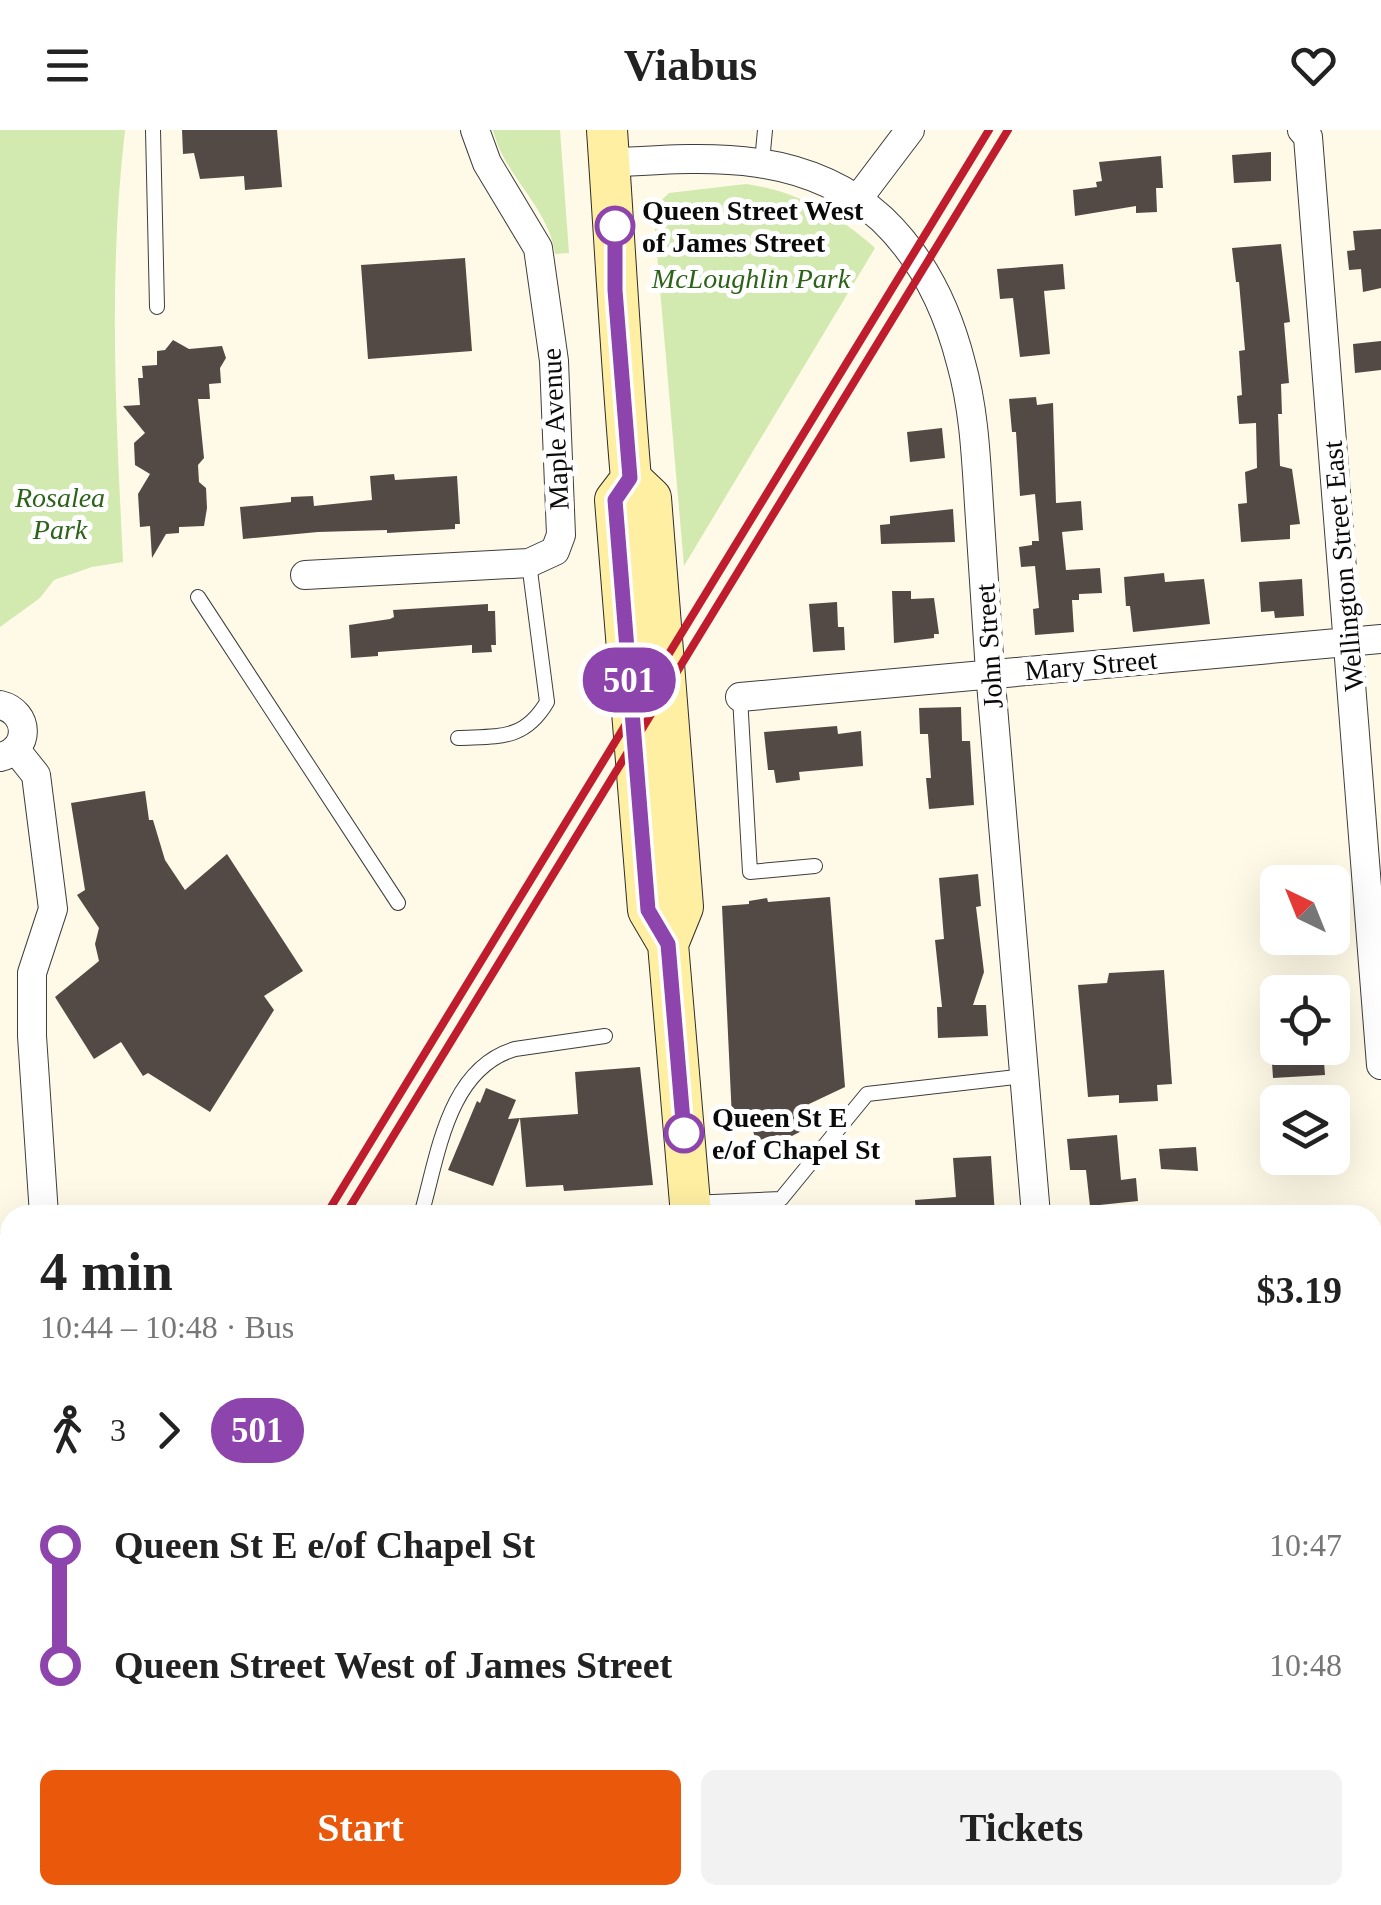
<!DOCTYPE html>
<html lang="en">
<head>
<meta charset="utf-8">
<style>
	body { margin:0; font-family:Georgia,serif; background:#f2f2f2; color:#222; height:100vh; display:flex; flex-direction:column; font-size:38px; white-space:nowrap }
	* { box-sizing:border-box; margin:0 }
	p { font-size:32px; color:#767676 }
	.icon { flex:none; width:55px; height:55px; fill:none; stroke:currentColor; stroke-width:2; stroke-linecap:round; stroke-linejoin:round }
	.map { position:relative; flex:1; overflow:hidden }
	.panel { position:absolute; left:0px; top:1075px; width:1382px; height:700px; display:flex; flex-direction:column; background:#fff; border-radius:30px 30px 0 0; box-shadow:0 10px 40px #0002 }
	.panel>* { flex:none }
	.badge { padding:0 20px; border-radius:32px; font-size:35px; line-height:65px }
	.needle { width:65px; rotate:317deg }
	.controls { position:absolute; left:1260px; top:735px; display:grid; gap:20px }
	.controls a { display:grid; place-items:center; width:90px; height:90px; border-radius:15px; background:#fff; box-shadow:0 10px 40px #0002; font-size:50px }
	.map>.badge { position:absolute; translate:-50% -50%; box-shadow:0 0 0 5px #fff }
	.legs { display:flex; align-items:center; gap:15px; height:110px; padding:0 40px; font-size:32px }
	.legs p { margin-inline-start:auto }
	.overview { display:flex; align-items:center; justify-content:space-between; height:170px; padding:0 40px }
	h1 { font-size:55px; font-weight:700; line-height:75px }
	.cta { display:flex; gap:20px; margin-top:auto; padding:20px 40px }
	.cta a { flex:1; height:115px; border-radius:15px; background:#ea580c; color:#fff; font-size:40px; font-weight:700; line-height:115px; text-align:center }
	.cta a+a { background:#f2f2f2; color:#222 }
	ul { padding:0 40px; list-style:none }
	li { display:flex; align-items:center; gap:35px; height:120px; font-size:38px }
	li i { display:grid; place-items:center; width:15px; height:100%; margin:0 12px; background:currentColor }
	li i::after { content:''; width:25px; height:25px; margin:-12px; border:8px solid; border-radius:50%; background:#fff }
	li p { margin-inline-start:auto }
	li:first-child i { background:linear-gradient(#0000 50%,currentColor 0) }
	li:last-child i { background:linear-gradient(currentColor 50%,#0000 0) }
	header { display:flex; justify-content:space-between; align-items:center; height:130px; padding:0 40px; background:#fff; font-size:45px; font-weight:700 }
	.map>svg:first-child { display:block }
	.green { fill:#d2eab0 }
	.plaza { fill:#ede6d8 }
	.building { fill:#534a46 }
	.lines { fill:none; stroke-linecap:round; stroke-linejoin:round }
	.lane-casing { stroke:#3d3d3d; stroke-width:16 }
	.street-casing { stroke:#3d3d3d; stroke-width:30 }
	.secondary-casing { stroke:#2c2c2c; stroke-width:42 }
	.lane { stroke:#fff; stroke-width:14 }
	.street { stroke:#fff; stroke-width:28 }
	.secondary { stroke:#ffefa2; stroke-width:40 }
	.rail { stroke:#bf1d2e; stroke-width:8 }
	.line-1-casing { stroke:#fff; stroke-width:22 }
	.line-1 { stroke:#8e44ad; stroke-width:15 }
	.stop-1-dot { fill:#fff; stroke:#8e44ad; stroke-width:5 }
	.labels { text-anchor:middle; dominant-baseline:central; stroke-width:10; stroke-linejoin:round; paint-order:stroke }
	.stop-label { font-size:28px; font-weight:bold; fill:#0a0a0a; stroke:#fff; text-anchor:start }
	.park-label { font-size:28px; font-style:italic; fill:#2d6319; stroke:#fff }
	.street-label { font-size:28px; fill:#0a0a0a; stroke:#fff }
</style>
</head>
<body>
<header><svg class="icon" aria-label="menu" viewBox="0 0 24 24"><path d="M4 6h16M4 12h16M4 18h16"/></svg>Viabus<svg class="icon" aria-label="heart" viewBox="0 0 24 24"><path d="M12 20l-8-8c-3-5 5-10 8-4 3-6 11-1 8 4z"/></svg></header>
<div class="map">
<svg width="1381" height="1775" viewBox="0 0 1381 1775">
	<rect width="100%" height="100%" fill="#fff9e7"/>
	<path class="green" d="M 0,0 L 125,0 C 108,148 116,284 123,432 L 92,437 L 54,450 L 40,468 L 0,497 Z
		M 493,0 L 560,0 L 569,123 L 555,124 C 549,77 504,46 493,0 Z
		M 746,54 C 797,61 837,84 875,118 L 684,436 L 653,78 L 669,63 Z"/>
	<path class="plaza" d="M 532,1765 L 724,1765 L 725,1775 L 531,1775 Z"/>
	<path class="building" d="M 182,0 L 277,0 L 282,57 L 245,60 L 244,46 L 200,49 L 194,23 L 183,24 Z
		M 1271,22 L 1271,51 L 1234,53 L 1232,25 Z
		M 1161,26 L 1163,58 L 1156,58 L 1157,82 L 1136,83 L 1136,76 L 1075,86 L 1073,60 L 1097,57 L 1096,52 L 1102,51 L 1099,32 Z
		M 1381,99 L 1381,158 L 1363,162 L 1361,139 L 1349,140 L 1347,121 L 1355,120 L 1353,101 Z
		M 1281,114 L 1290,192 L 1284,193 L 1289,253 L 1281,254 L 1282,284 L 1278,284 L 1280,336 L 1292,339 L 1300,394 L 1290,395 L 1290,409 L 1241,412 L 1238,374 L 1247,373 L 1245,342 L 1257,338 L 1256,293 L 1239,294 L 1237,266 L 1242,265 L 1239,221 L 1245,220 L 1239,152 L 1236,152 L 1232,118 Z
		M 465,128 L 472,221 L 368,229 L 361,135 Z
		M 1063,134 L 1065,159 L 1044,161 L 1050,224 L 1020,227 L 1013,168 L 1000,169 L 997,139 Z
		M 173,210 L 189,219 L 222,216 L 226,228 L 220,238 L 221,253 L 209,254 L 210,269 L 198,269 L 204,328 L 198,335 L 199,352 L 206,358 L 207,378 L 204,396 L 179,397 L 179,403 L 166,404 L 152,428 L 150,396 L 140,397 L 138,364 L 150,344 L 135,335 L 134,313 L 145,303 L 123,276 L 140,275 L 138,248 L 143,248 L 142,236 L 157,235 L 157,221 L 165,220 Z
		M 1381,211 L 1381,240 L 1355,243 L 1353,214 Z
		M 1036,267 L 1037,275 L 1053,273 L 1056,373 L 1081,371 L 1083,400 L 1062,402 L 1066,440 L 1100,438 L 1102,463 L 1079,464 L 1079,470 L 1072,470 L 1074,502 L 1035,505 L 1033,479 L 1039,478 L 1035,436 L 1021,437 L 1019,417 L 1032,415 L 1032,411 L 1039,411 L 1035,364 L 1020,366 L 1016,302 L 1012,302 L 1009,269 Z
		M 942,298 L 945,328 L 910,332 L 907,302 Z
		M 394,344 L 395,350 L 457,346 L 460,394 L 455,394 L 455,399 L 387,403 L 387,400 L 318,402 L 243,409 L 240,377 L 291,372 L 291,367 L 313,366 L 314,376 L 372,370 L 370,346 Z
		M 953,379 L 955,412 L 881,414 L 880,395 L 890,394 L 890,386 Z
		M 1164,443 L 1165,452 L 1204,449 L 1210,494 L 1133,502 L 1130,476 L 1126,476 L 1124,447 Z
		M 1302,449 L 1304,486 L 1275,488 L 1274,481 L 1261,482 L 1259,452 Z
		M 892,461 L 911,461 L 911,469 L 934,468 L 939,504 L 934,504 L 934,508 L 894,513 Z
		M 837,472 L 838,497 L 844,497 L 845,520 L 813,522 L 809,474 Z
		M 488,474 L 488,481 L 495,481 L 496,515 L 491,515 L 492,522 L 472,523 L 472,515 L 378,522 L 378,526 L 351,528 L 349,495 L 390,489 L 394,487 L 393,480 Z
		M 961,577 L 962,611 L 970,611 L 974,675 L 929,679 L 926,648 L 931,648 L 928,604 L 920,604 L 919,578 Z
		M 837,596 L 838,604 L 861,601 L 863,636 L 799,642 L 800,650 L 776,653 L 774,640 L 768,640 L 764,602 Z
		M 145,661 L 149,690 L 153,690 L 165,730 L 185,760 L 227,724 L 303,841 L 264,866 L 274,880 L 210,982 L 148,943 L 143,946 L 121,912 L 94,929 L 55,867 L 99,831 L 95,814 L 99,798 L 77,765 L 85,760 L 71,673 Z
		M 978,744 L 981,776 L 976,777 L 984,842 L 973,875 L 986,875 L 988,906 L 938,908 L 937,877 L 942,877 L 935,810 L 944,809 L 939,748 Z
		M 830,767 L 845,957 L 809,974 L 815,994 L 790,1007 L 777,1005 L 756,1011 L 751,994 L 732,989 L 722,776 L 749,774 L 749,771 L 767,768 L 768,772 Z
		M 1164,840 L 1172,954 L 1157,955 L 1158,971 L 1119,973 L 1119,965 L 1088,967 L 1078,855 L 1107,853 L 1109,843 Z
		M 1271,918 L 1323,918 L 1325,945 L 1273,948 Z
		M 640,937 L 653,1055 L 564,1061 L 563,1055 L 526,1057 L 520,988 L 578,984 L 575,942 Z
		M 486,958 L 516,970 L 508,989 L 520,988 L 493,1056 L 448,1040 L 477,971 L 480,973 Z
		M 1117,1005 L 1121,1050 L 1136,1048 L 1138,1071 L 1090,1076 L 1086,1040 L 1070,1040 L 1067,1009 Z
		M 1196,1017 L 1198,1041 L 1161,1039 L 1159,1019 Z
		M 991,1026 L 995,1085 L 916,1085 L 915,1070 L 956,1067 L 953,1028 Z"/>
	<g class="lines">
		<defs>
			<path id="lane" d="M 153,0 L 157,177
				M 762,32 L 765,0
				M 198,467 L 398,773
				M 740,567 L 750,742 L 815,736
				M 458,608 C 498,606 524,611 547,572 L 529,433
				M 691,1073 L 781,1069 L 867,964 L 1024,946
				M 421,1085 C 438,1027 447,939 515,919 L 605,906"/>
			<path id="street" d="M 1302,0 L 1308,7 L 1381,935
				M 609,33 C 706,27 804,18 882,89 C 923,128 947,178 961,233 C 974,279 976,327 979,375 C 983,431 986,486 990,541 C 1004,723 1021,904 1036,1085
				M 857,70 L 910,0
				M 305,445 L 529,433 L 555,421 L 561,405 L 554,231 L 538,118 L 487,33 L 475,0
				M 740,567 L 1381,509
				M 0,575 C 30,582 31,620 0,627
				M 16,620 L 36,645 L 53,779 L 32,843 L 32,906 L 44,1085
				M 0,1118 L 10,1118
				M 1372,1199 L 1381,1199
				M 0,1482 L 10,1463
				M 1096,1765 L 1097,1775
				M 28,1775 L 31,1765"/>
			<path id="secondary" d="M 607,0 C 615,116 621,232 631,349 L 651,368 L 683,777 L 668,814
				M 631,349 L 615,370 L 648,780 L 668,814 L 691,1085
				M 746,1765 L 747,1775"/>
		</defs>
		<use href="#lane" class="lane-casing"/>
		<use href="#street" class="street-casing"/>
		<use href="#secondary" class="secondary-casing"/>
		<use href="#lane" class="lane"/>
		<use href="#street" class="street"/>
		<use href="#secondary" class="secondary"/>
		<path class="rail" d="M 326,1085 L 989,0
			M 345,1085 L 1008,0
			M 0,1618 L 10,1602
			M 0,1647 L 10,1630"/>
	</g>
	<g class="lines">
		<defs>
			<path id="line-1" d="M 615,96 L 615,160 L 630,348 L 615,370 L 648,780 L 668,814 L 684,1003"/>
		</defs>
		<use href="#line-1" class="line-1-casing"/>
		<use href="#line-1" class="line-1"/>
	</g>
	<g class="stop-1-dot">
		<circle cx="615" cy="96" r="18"/>
		<circle cx="684" cy="1003" r="18"/>
	</g>
	<g class="labels">
		<g class="stop-label">
			<text x="642" y="80">Queen Street West<tspan x="642" dy="32">of James Street</tspan></text>
			<text x="712" y="987">Queen St E<tspan x="712" dy="32">e/of Chapel St</tspan></text>
		</g>
		<g class="park-label">
			<text x="751" y="148">McLoughlin Park</text>
			<text x="60" y="367">Rosalea<tspan x="60" dy="32">Park</tspan></text>
		</g>
		<g class="street-label">
			<text transform="translate(555 299) rotate(-93)">Maple Avenue</text>
			<text transform="translate(1343 436) rotate(-95)">Wellington Street East</text>
			<text transform="translate(989 516) rotate(-94)">John Street</text>
			<text transform="translate(1091 535) rotate(-5)">Mary Street</text>
		</g>
	</g>
</svg>
<div class="controls">
<a><svg class="needle" viewBox="-14 -14 28 28"><path d="M0-13l5 13h-10z" fill="#e53935"/><path d="M0 13l5-13h-10z" fill="#767676"/></svg></a>
<a><svg class="icon" aria-label="locate" viewBox="0 0 24 24"><circle cx="12" cy="12" r="6"/><path d="M12 2v4M12 18v4M2 12h4M18 12h4"/></svg></a>
<a><svg class="icon" aria-label="layers" viewBox="0 0 24 24"><path d="M12 4l9 5-9 5-9-5zM3 14l9 5 9-5"/></svg></a>
</div>
<b class="badge" style="left:629px;top:550px;background:#8e44ad;color:#fff">501</b>
<section class="panel">
<div class="overview"><div><h1>4 min</h1><p>10:44 – 10:48 · Bus</p></div><b>$3.19</b></div>
<div class="legs"><svg class="icon" aria-label="walk" viewBox="0 0 24 24"><circle cx="13" cy="4" r="2"/><path d="M13 8l-2 6 4 7M11 14l-3 7M7 12l3-4h3l4 4"/></svg>3<svg class="icon" aria-label="forward" viewBox="0 0 24 24"><path d="M9 5l7 7-7 7"/></svg><b class="badge" style="background:#8e44ad;color:#fff">501</b></div>
<ul>
<li><i style="color:#8e44ad"></i><b>Queen St E e/of Chapel St</b><p>10:47</p></li>
<li><i style="color:#8e44ad"></i><b>Queen Street West of James Street</b><p>10:48</p></li>
</ul>
<div class="cta"><a>Start</a><a>Tickets</a></div>
</section>
</div>
</body>
</html>
